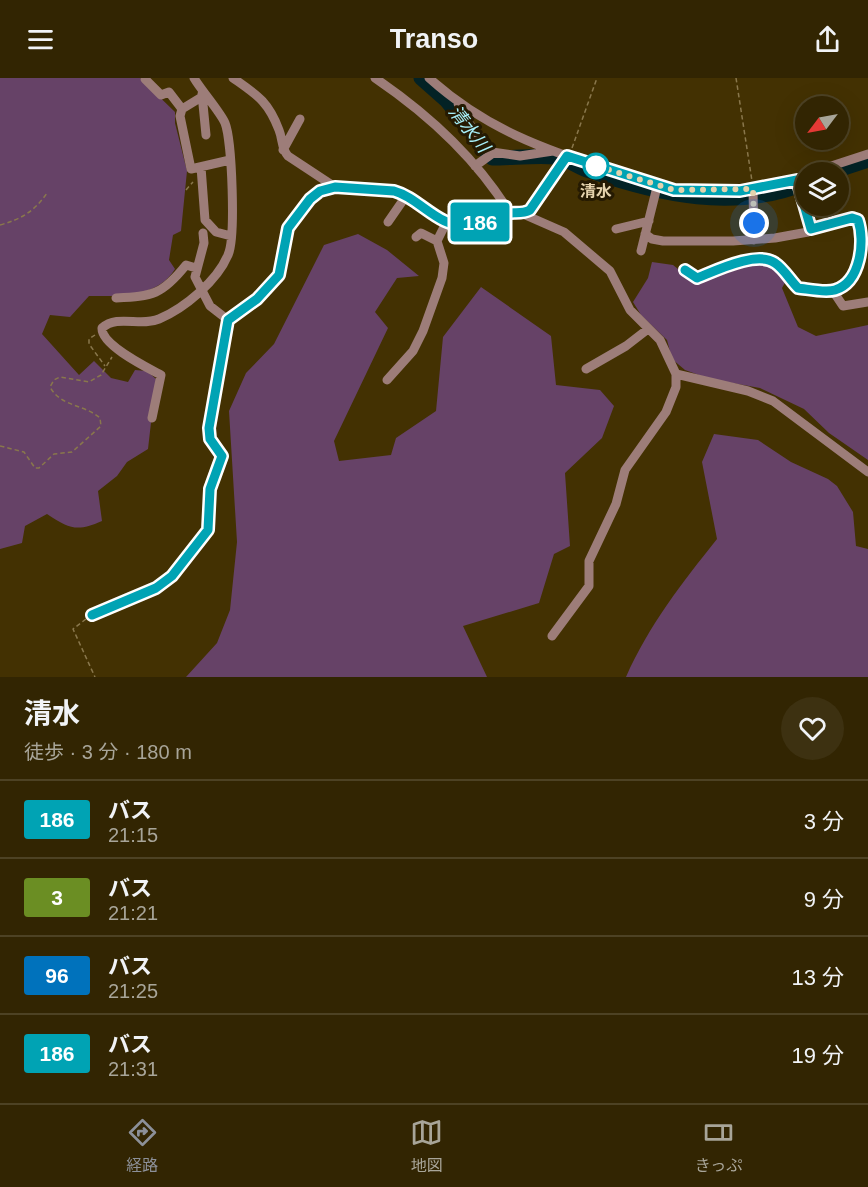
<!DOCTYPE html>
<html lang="ja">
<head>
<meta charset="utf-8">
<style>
	body { margin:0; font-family:Arial,"Noto Sans JP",sans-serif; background:#3d3111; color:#f1f3f6; height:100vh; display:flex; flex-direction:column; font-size:22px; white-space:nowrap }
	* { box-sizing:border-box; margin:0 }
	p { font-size:20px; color:#a8a599 }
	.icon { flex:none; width:33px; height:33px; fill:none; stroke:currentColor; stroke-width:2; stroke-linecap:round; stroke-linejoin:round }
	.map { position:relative; height:599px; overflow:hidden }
	.sheet { display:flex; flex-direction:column; background:#322502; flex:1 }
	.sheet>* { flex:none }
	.badge { padding:0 12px; border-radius:4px; font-size:21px; line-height:39px }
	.needle { width:39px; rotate:238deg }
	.tools { position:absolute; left:795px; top:18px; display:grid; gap:12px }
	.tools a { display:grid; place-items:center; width:54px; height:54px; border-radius:50%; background:#322502; box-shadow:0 6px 24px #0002,0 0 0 2px #4d4224; font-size:30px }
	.you { position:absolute; width:30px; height:30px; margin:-15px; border:4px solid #fff; border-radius:50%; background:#1a73e8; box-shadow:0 0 0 9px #1a73e833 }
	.map>.badge { position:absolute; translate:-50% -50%; box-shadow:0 0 0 3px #fff }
	.round { display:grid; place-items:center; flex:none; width:63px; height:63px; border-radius:32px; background:#3d3111 }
	.summary { display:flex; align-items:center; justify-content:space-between; height:102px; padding:0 24px }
	h1 { font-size:28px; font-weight:700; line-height:45px }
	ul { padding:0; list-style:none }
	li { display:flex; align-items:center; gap:18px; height:78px; padding:0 24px; border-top:2px solid #4d4224 }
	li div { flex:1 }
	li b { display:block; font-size:22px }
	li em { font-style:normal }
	li .badge { min-width:66px; font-weight:700; text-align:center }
	header { display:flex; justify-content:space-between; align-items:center; height:78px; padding:0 24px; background:#322502; font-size:27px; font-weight:700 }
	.menu { display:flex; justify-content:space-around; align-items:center; height:84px; border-top:2px solid #4d4224; background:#322502; font-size:16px; color:#a8a599 }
	.menu a { display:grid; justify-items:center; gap:3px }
	.menu .current { color:#8c9099 }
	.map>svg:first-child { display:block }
	.green { fill:#664267 }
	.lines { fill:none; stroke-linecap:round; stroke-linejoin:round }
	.river { stroke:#032225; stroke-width:15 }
	.path { stroke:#89774c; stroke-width:1.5; stroke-dasharray:4.5 3; stroke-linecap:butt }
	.minor { stroke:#9d7d79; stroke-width:9 }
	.line-casing { stroke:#fff; stroke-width:14 }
	.line { stroke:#00a3b4; stroke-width:9 }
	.walk { stroke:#e5d3ad; stroke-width:6; stroke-dasharray:0 10.8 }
	.stop-dot { fill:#fff; stroke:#00a3b4; stroke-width:3 }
	.labels { text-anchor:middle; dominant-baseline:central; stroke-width:6; stroke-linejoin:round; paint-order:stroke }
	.stop-label { font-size:16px; font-weight:bold; fill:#e5d3ad; stroke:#251a02 }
	.water-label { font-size:18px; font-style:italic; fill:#a8f1fa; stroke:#251a02 }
</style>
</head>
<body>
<header><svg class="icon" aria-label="menu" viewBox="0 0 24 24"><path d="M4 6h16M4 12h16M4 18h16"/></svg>Transo<svg class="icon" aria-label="share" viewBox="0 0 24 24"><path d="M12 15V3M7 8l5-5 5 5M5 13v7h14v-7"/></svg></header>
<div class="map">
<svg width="868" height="599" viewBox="0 0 868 599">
	<rect width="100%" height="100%" fill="#433102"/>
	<path class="green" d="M 0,0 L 140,0 L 175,34 L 175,45 L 187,93 L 181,153 L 173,157 L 169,182 L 175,191 C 157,220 120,218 89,218 L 70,239 L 50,237 L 42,256 L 79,297 L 94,283 L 111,300 L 128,304 L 135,292 L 147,293 L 156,301 L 148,371 L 127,384 L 117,398 L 98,413 L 102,443 C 77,454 70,451 47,436 L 25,448 L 22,465 L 0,471 Z
		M 358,156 L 387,172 L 419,198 L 397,200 L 375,234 L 388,250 L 334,363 L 339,383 L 391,377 L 396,360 L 436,333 L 443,259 L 481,209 L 551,258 L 556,307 L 600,312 L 614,328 L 602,360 L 565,395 L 570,468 L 554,476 L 539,525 L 463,548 L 487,599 L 186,599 L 217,565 L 230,532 L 237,464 L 229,333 L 246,295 L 274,266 L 324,167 Z
		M 652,184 L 673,187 L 693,203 L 703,203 L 760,184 L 777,189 L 787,201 L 782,210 L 798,249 L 816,258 L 868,247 L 868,382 L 829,355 L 804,331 L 760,310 L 710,301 L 685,292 L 672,281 L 667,262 L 641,237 L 633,224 L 648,200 Z
		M 714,356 L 758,362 L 791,384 L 828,401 L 837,408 L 853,434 L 856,468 L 868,471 L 868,599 L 626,599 C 649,547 682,505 717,461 L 702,384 Z"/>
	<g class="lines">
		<path class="river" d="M 421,0 L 447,23 L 467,48
			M 481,67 L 492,80 C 512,80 536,77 556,79 C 569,81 578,90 590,93 C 660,117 734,134 806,105
			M 832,94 L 868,82"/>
		<path class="path" d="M 736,0 L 752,103
			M 572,70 L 597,0
			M 186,112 L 193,104
			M 0,147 C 21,141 34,134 47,115
			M 95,257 L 89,261 L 89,266 L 105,288
			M 0,368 L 24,374 L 35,390 L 39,390 L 54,376 L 72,374 L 101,348 L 100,340 C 84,326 61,329 50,309 L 54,302 L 60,299 L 89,304 L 101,297 L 112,279
			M 86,541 L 73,551 L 95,599"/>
		<path class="minor" d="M 233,0 C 257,17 268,23 279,52 C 283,62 281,70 288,78 L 335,109
			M 375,0 C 428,36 476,80 510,135
			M 429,0 C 487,52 542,70 614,94 C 634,100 654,110 675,112 C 717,116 767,116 806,98
			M 145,1 L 161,17 L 169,14 L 182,31
			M 202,16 L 206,57
			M 200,20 L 182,31 L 180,38 L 191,91 L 230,82
			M 458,25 L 460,34 L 492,74 L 520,78 L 553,73
			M 283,72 L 300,41
			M 475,88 L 493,75
			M 201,89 L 205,142 L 216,154 L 231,158
			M 813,94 L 868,76
			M 797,102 L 811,151
			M 753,111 L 754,162
			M 523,136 L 564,154 L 610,193 L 630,232 L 660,262 L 676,296 L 676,309 L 666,334 L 625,392 L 616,426 L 589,483 L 589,508 L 552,558
			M 388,144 L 406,118
			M 616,151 L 649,143
			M 203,155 L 204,165 L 195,199 L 210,228 L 228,242
			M 645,156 L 652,161 L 663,163 L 733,163 L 775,160 L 808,154 L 811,151 L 852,140 L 858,142 C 865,163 861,204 835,212 C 825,215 808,211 798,210 C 790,202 784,191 775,185 C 757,172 715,193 697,200 L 685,192
			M 416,159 L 421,155 L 437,163
			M 641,173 L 657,109
			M 833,213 L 843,228 L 868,224
			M 116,220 C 153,218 162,217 186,187 L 196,190
			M 586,291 L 626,268 L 648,251
			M 676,296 L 748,313 L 773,323 L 868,394
			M 387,302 L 413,273 L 423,253 L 442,200 L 444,185 L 437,163 L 446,145
			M 152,340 L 161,297 C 146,289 101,267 102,250 C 118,236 140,249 159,241 C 185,230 217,203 228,177 C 236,160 232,62 225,45 C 221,35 201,12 194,0
			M 92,537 L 156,509 L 172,498 L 208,452 L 209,411 L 222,378 L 210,361 L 209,349 L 228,242 L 257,221 L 279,197 L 288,150 L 310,121 L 320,113 L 335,109 L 394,113 C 420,120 439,151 468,148 C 480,146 492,140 504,136 C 513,133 521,137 530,132 L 567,78"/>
	</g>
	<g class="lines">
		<defs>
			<path id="line" d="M 92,537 L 156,510 L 172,498 L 208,452 L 210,411 L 222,378 L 210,361 L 209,350 L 228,242 L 257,221 L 279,197 L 288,150 L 310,121 L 320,113 L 335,109 L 394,113 C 420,120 439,151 468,147 C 480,146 492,140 504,136 C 513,133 521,137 530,132 L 567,78 L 674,112 L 740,113 L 797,102 L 811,151 L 852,140 L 858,142 C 865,163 861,204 835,212 C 825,215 808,211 798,210 C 790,202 784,191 775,185 C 757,172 715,193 697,200 L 685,192"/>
		</defs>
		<use href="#line" class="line-casing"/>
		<use href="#line" class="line"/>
		<path class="walk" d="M 596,88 L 587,85 L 674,112 L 753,111 L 754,145"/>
	</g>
	<circle class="stop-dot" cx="596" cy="88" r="12"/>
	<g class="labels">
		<g class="stop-label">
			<text x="596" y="113">清水</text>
		</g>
		<g class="water-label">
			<text transform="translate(469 51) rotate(52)">清水川</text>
		</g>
	</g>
</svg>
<div class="tools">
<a><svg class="needle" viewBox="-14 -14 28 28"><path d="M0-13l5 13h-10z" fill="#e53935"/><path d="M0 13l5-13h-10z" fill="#a8a599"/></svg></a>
<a><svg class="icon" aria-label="layers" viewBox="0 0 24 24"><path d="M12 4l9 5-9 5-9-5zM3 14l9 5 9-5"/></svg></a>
</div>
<div class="you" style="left:754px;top:145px"></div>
<b class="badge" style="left:480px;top:144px;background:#00a3b4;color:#fff">186</b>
</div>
<section class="sheet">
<div class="summary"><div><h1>清水</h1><p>徒歩 · 3 分 · 180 m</p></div><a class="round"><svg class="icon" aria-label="heart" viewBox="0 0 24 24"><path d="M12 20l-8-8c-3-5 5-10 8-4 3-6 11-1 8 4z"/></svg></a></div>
<ul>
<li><span class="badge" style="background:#00a3b4;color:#fff">186</span><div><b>バス</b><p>21:15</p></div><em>3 分</em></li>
<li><span class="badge" style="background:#6b8e23;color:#fff">3</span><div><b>バス</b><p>21:21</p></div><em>9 分</em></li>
<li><span class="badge" style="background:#0072bc;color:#fff">96</span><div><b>バス</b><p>21:25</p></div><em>13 分</em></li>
<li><span class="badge" style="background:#00a3b4;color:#fff">186</span><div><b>バス</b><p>21:31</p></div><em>19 分</em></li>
</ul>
</section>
<nav class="menu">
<a class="current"><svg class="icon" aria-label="directions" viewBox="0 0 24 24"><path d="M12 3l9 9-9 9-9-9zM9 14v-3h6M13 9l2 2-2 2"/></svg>経路</a>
<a><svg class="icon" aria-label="map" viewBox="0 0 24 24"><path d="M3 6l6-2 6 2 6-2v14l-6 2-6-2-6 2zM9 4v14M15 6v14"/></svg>地図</a>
<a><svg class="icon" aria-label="tickets" viewBox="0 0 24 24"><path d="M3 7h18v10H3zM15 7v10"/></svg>きっぷ</a>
</nav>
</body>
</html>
